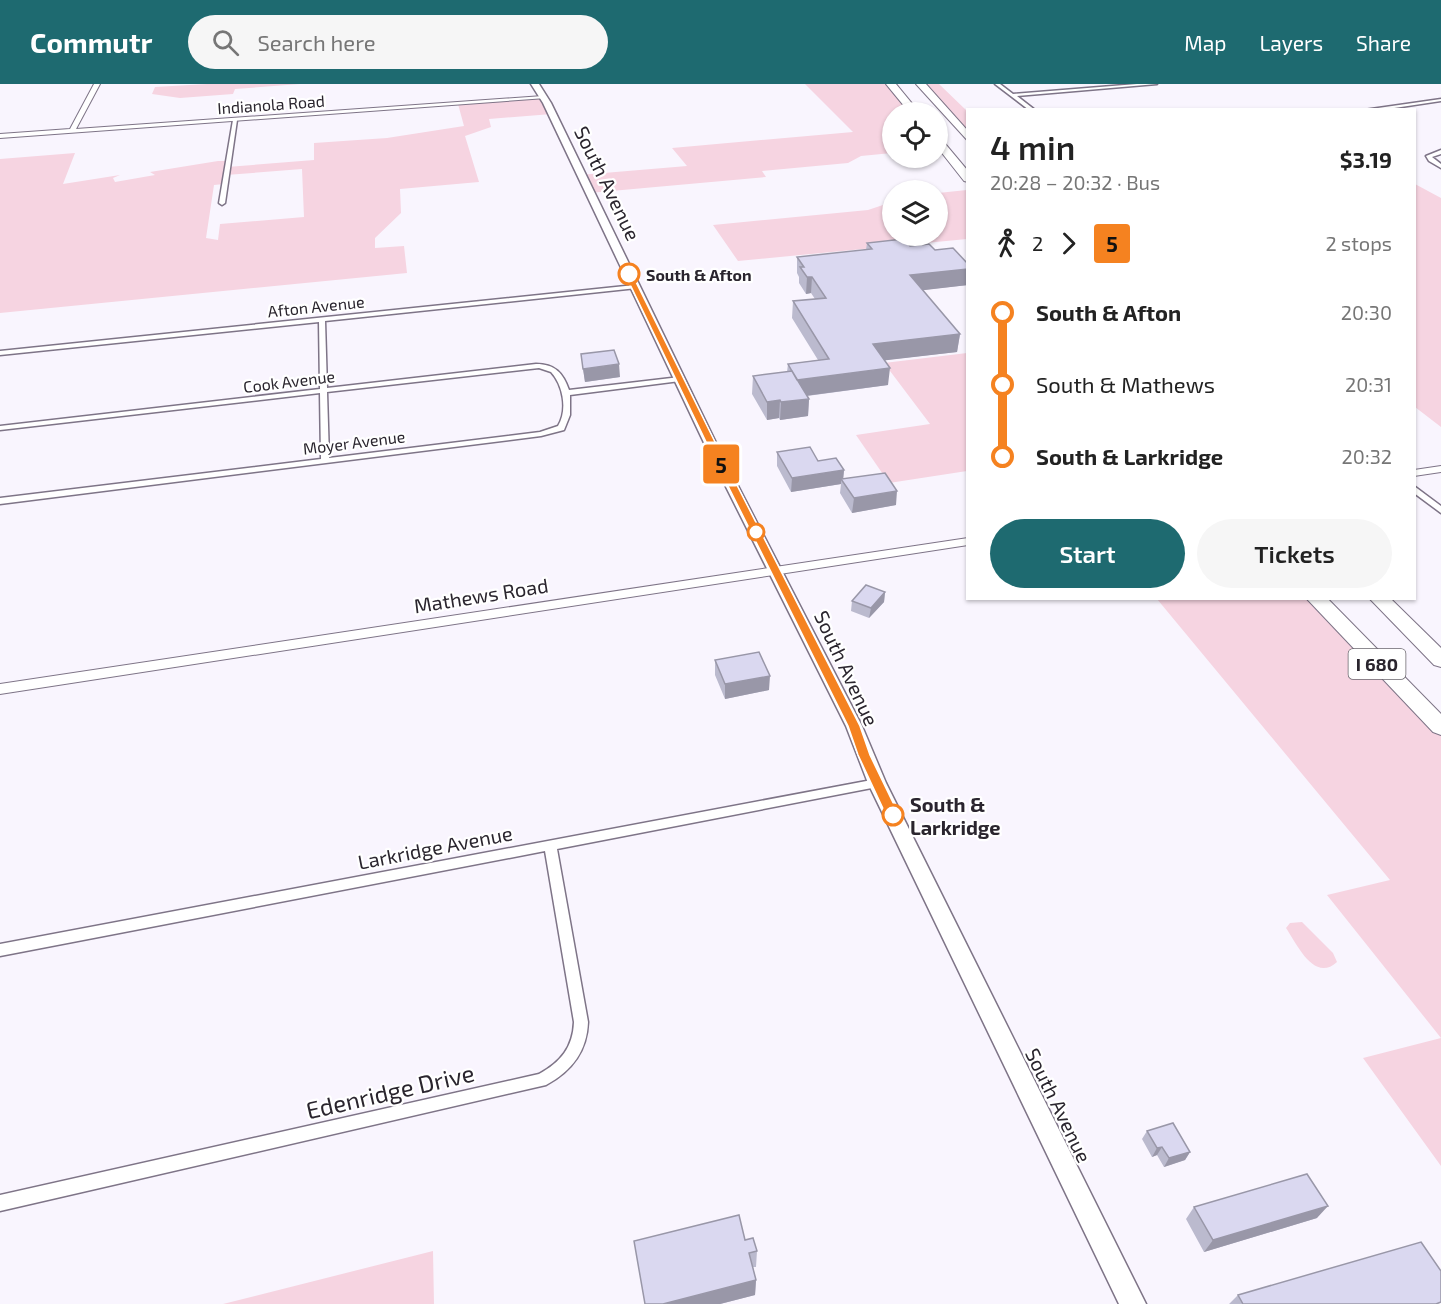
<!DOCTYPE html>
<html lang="en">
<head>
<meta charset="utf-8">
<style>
	body { margin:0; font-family:"Exo 2",sans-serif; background:#f6f6f6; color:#222; height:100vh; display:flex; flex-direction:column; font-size:22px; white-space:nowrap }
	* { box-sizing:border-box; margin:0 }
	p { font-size:20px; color:#767676 }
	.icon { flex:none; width:33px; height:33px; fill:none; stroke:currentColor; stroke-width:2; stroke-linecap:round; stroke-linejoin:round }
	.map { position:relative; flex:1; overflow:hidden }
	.sheet { position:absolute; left:966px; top:24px; width:450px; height:492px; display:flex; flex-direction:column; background:#fff; border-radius:0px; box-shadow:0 2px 4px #0004 }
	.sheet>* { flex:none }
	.badge { padding:0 12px; border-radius:4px; font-size:21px; line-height:39px }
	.fabs { position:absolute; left:882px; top:18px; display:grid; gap:12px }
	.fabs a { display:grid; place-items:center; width:66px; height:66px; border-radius:50%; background:#fff; box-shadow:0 2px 4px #0004; font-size:30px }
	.map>.badge { position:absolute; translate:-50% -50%; box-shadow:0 0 0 3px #fff }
	.legs { display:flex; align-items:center; gap:9px; height:66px; padding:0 24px; font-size:20px }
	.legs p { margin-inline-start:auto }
	.head { display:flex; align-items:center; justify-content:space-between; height:102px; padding:0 24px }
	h1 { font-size:33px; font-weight:600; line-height:45px }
	.button { display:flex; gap:12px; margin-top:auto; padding:12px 24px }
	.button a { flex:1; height:69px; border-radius:36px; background:#1e6a70; color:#fff; font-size:24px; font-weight:600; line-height:69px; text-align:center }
	.button a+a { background:#f6f6f6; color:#222 }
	ul { padding:0 24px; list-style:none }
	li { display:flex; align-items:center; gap:21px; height:72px; font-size:22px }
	li i { display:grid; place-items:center; width:9px; height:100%; margin:0 8px; background:currentColor }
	li i::after { content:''; width:15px; height:15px; margin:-8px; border:4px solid; border-radius:50%; background:#fff }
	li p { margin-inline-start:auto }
	li:first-child i { background:linear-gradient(#0000 50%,currentColor 0) }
	li:last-child i { background:linear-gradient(currentColor 50%,#0000 0) }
	header { display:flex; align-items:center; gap:36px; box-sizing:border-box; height:84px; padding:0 30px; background:#1e6a70; color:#fff }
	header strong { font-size:28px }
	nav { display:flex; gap:33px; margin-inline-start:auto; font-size:21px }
	.search { width:420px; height:54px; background:#f6f6f6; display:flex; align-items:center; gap:15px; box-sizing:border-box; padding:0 21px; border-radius:33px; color:#767676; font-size:22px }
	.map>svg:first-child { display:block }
	.green { fill:#f6d4e1; fill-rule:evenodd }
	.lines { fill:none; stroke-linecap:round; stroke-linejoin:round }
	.minor-casing { stroke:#7e7487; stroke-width:3 }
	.tertiary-casing { stroke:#7e7487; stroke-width:2 }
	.secondary-casing { stroke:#7e7487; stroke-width:3 }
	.motorway-casing { stroke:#7e7487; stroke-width:2 }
	.minor { fill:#fff; fill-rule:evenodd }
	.tertiary { fill:#fff; fill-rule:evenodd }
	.secondary { fill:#fff; fill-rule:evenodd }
	.motorway { fill:#fff; fill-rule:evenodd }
	.wall { fill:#bbbace }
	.shaded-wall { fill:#9997a8 }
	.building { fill:#dad8f0; stroke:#9997a8; stroke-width:1.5 }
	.line-1 { fill:#f58220; stroke:#fff; stroke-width:1.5 }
	.stop-1-dot { fill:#fff; stroke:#f58220; stroke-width:3 }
	.labels { text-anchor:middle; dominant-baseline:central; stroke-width:4.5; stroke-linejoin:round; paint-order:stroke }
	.far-street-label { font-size:16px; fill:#2a252e; stroke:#fff }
	.far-stop-label { font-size:16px; font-weight:bold; fill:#2a252e; stroke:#fff; text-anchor:start }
	.shield { fill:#fff; stroke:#6a666d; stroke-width:1.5 }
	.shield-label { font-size:18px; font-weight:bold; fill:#2a252e }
	.street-label { font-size:20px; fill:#2a252e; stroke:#fff }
	.stop-label { font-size:20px; font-weight:bold; fill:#2a252e; stroke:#fff; text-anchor:start }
	.near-street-label { font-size:24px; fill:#2a252e; stroke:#fff }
</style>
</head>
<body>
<header>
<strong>Commutr</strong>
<div class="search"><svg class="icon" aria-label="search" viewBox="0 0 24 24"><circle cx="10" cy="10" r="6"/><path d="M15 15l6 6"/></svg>Search here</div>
<nav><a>Map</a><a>Layers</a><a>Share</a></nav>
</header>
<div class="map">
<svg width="1441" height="1220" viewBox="0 0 1441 1220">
	<rect width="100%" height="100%" fill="#f9f5fe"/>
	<path class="green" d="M 207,0 L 300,0 L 235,5 L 233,10 L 180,14 L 152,10 L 155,3 Z
		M 805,0 L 891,0 L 914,28 L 892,28 L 892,69 L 861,72 L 848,79 L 762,87 L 766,93 L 589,109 L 580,91 L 687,82 L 672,64 L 853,48 Z
		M 921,0 L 939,0 L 967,27 L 967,54 Z
		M 543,14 L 552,30 L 489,35 L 491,43 L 465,52 L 479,98 L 400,105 L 401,129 L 375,154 L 375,164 L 404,162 L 407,189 L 0,229 L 0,75 L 75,69 L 63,100 L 120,91 L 113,94 L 115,98 L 155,91 L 150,88 L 218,77 L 228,77 L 227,83 L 314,76 L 314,59 L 387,54 L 464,42 L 458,20 ZM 302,85 L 304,133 L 220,140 L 218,156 L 206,154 L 214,101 L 224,100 L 226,91 Z
		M 1415,100 L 1441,114 L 1441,343 L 1415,323 Z
		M 967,106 L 967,155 L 738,177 L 713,141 L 868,126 L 892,118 L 892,152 L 938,152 L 938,109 Z
		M 967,269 L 967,387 L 889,399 L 856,351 L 930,340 L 884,279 Z
		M 1157,515 L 1315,515 L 1441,643 L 1441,1082 L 1363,974 L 1441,954 L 1327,811 L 1390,796 Z
		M 1302,838 L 1333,869 L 1337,878 C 1314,899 1297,860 1286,844 L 1290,839 Z
		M 433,1167 L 434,1220 L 223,1220 Z"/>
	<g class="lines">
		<defs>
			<path id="minor" d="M 995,0 L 1000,0 L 1013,10 L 1137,0 L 1157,0 L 1017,12 L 1035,26 L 1029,26 Z
				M 1441,15 L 1441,17 L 1381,26 L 1364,26 Z
				M 235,35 L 237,36 L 225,119 L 222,121 L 219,119 L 233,36 Z
				M 1441,66 L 1441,70 L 1432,73 L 1441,80 L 1441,84 L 1429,77 L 1426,72 Z
				M 635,201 L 637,202 L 637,204 L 325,237 L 327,304 L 536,280 C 555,280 563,289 569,306 L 680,293 L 684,295 L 680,297 L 570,311 L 570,331 L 564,346 L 541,352 L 0,420 L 0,414 L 321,375 L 320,309 L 0,346 L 0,342 L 320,305 L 319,238 L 0,271 L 0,267 ZM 539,284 L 551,288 C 563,301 568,326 558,342 L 540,348 L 329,374 L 327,308 Z
				M 1414,402 L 1441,422 L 1441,429 L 1414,409 Z
				M 877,695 L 881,696 L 883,699 L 881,702 L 877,703 L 557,765 L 588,938 C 587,967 572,987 546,1001 L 0,1127 L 0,1111 L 539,990 C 561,978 573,963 574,938 L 545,767 L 0,872 L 0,860 Z"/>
			<path id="tertiary" d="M 94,0 L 100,0 L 76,45 L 543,12 L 546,14 L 0,54 L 0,50 L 70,45 Z
				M 1441,382 L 1441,388 L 1414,392 L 1414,386 Z
				M 968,454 L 968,461 L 0,610 L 0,600 Z"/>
			<path id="secondary" d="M 531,0 L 539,0 L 551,19 L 719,365 L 862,642 L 886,699 L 1146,1220 L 1119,1220 L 868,699 L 846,642 L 707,365 L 543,19 Z"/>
			<path id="motorway" d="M 886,0 L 896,0 L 919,28 L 909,28 Z
				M 916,0 L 926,0 L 968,47 L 968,57 Z
				M 938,55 L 942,56 L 968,87 L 968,98 L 964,97 L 938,64 Z
				M 1306,514 L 1327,514 L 1441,630 L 1441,651 L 1433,648 Z
				M 1369,514 L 1390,514 L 1441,564 L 1441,583 L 1434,581 Z"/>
		</defs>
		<use href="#minor" class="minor-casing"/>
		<use href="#tertiary" class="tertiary-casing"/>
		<use href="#secondary" class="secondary-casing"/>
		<use href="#motorway" class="motorway-casing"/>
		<use href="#minor" class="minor"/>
		<use href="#tertiary" class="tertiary"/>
		<use href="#secondary" class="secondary"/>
		<use href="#motorway" class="motorway"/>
	</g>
	<path class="wall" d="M 867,159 L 910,162 L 935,166 L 968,180 L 968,201 L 922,206 L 960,250 L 957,268 L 885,276 L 888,301 L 807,312 L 809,315 L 808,332 L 780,336 L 779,334 L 767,336 L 752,310 L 753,292 L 787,288 L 788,280 L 818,276 L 792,234 L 793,217 L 815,215 L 811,209 L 806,210 L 799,199 L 799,193 L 797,189 L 797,173 L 866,166 Z
		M 581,270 L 620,293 L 585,298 Z
		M 777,368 L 818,377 L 844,386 L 843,395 L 896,421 L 852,429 L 840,409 L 841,400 L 791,408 L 777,382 Z
		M 885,508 L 884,518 L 869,534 L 851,527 L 852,517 Z
		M 715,576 L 769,606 L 725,615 L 715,591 Z
		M 1147,1047 L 1190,1068 L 1185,1076 L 1164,1083 L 1157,1071 L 1152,1073 L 1142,1055 Z
		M 1194,1123 L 1317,1134 L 1204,1168 L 1186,1135 Z
		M 745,1156 L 757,1167 L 756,1183 L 753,1183 L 756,1196 L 755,1211 L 720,1220 L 645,1220 L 634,1157 Z
		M 1238,1211 L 1441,1220 L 1229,1220 Z"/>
	<path class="shaded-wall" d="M 968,185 L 968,201 L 908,208 L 910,191 Z
		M 807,193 L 812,193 L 811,209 L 806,210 Z
		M 960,250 L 957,268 L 871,278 L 873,260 Z
		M 619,280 L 620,293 L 585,298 L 583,285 Z
		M 890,284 L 888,301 L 797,313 L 797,296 Z
		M 809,315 L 808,332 L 780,336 L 781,318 Z
		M 780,316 L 779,334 L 767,336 L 767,318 Z
		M 844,386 L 843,397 L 841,395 L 841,400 L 791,408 L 792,394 Z
		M 897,407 L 896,421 L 852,429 L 854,414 Z
		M 885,508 L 884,518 L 869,534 L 871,524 Z
		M 770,592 L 769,606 L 725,615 L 725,600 Z
		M 1162,1063 L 1157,1071 L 1152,1073 L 1157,1064 Z
		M 1190,1068 L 1185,1076 L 1164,1083 L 1169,1074 Z
		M 1328,1122 L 1317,1134 L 1204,1168 L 1213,1156 Z
		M 756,1196 L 755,1211 L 720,1220 L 663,1220 Z"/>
	<path class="building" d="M 903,155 L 910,162 L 929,160 L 935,166 L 953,164 L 968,180 L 968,185 L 910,191 L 960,250 L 873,260 L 890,284 L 797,296 L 788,280 L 829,275 L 793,217 L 826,214 L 812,193 L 807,193 L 800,183 L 804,183 L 797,173 L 872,165 L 867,159 Z
		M 614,266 L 619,280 L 583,285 L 581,270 Z
		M 792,287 L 809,315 L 781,318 L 780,316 L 767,318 L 753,292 Z
		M 810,363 L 818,377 L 836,374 L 844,386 L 792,394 L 777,368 Z
		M 885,389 L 897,407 L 854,414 L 841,395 Z
		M 866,501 L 885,508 L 871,524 L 852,517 Z
		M 759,568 L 770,592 L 725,600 L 715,576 Z
		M 1173,1039 L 1190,1068 L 1169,1074 L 1162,1063 L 1157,1064 L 1147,1047 Z
		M 1307,1090 L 1328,1122 L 1213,1156 L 1194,1123 Z
		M 739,1131 L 745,1156 L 753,1154 L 757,1167 L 749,1169 L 756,1196 L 663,1220 L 645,1220 L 634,1157 Z
		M 1421,1158 L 1441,1187 L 1441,1218 L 1436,1220 L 1243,1220 L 1238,1211 Z"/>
	<path class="line-1" d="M 629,188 L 632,190 L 718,364 L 860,642 L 870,671 L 899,731 L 897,734 L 893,736 L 886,731 L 858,671 L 848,642 L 709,364 L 625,190 Z"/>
	<g class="stop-1-dot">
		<circle cx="629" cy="190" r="10"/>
		<circle cx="756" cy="448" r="8"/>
		<circle cx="893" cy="731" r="10"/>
	</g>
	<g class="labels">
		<g class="far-street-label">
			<text transform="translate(271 20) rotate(-4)">Indianola Road</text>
			<text transform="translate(316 222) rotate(-6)">Afton Avenue</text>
			<text transform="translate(289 297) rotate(-7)">Cook Avenue</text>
			<text transform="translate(354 358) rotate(-7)">Moyer Avenue</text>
		</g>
		<g class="far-stop-label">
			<text x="646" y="190">South &amp; Afton</text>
		</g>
		<rect class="shield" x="1348.5" y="565" width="57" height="30" rx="4.5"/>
		<g class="shield-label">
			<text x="1377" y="580">I 680</text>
		</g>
		<g class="street-label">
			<text transform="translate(608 99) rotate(64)">South Avenue</text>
			<text transform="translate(481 511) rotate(-9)">Mathews Road</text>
			<text transform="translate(847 584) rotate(65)">South Avenue</text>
			<text transform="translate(435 763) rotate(-11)">Larkridge Avenue</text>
			<text transform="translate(1059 1021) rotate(64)">South Avenue</text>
		</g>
		<g class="stop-label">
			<text x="910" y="720">South &amp;<tspan x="910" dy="23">Larkridge</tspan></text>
		</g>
		<g class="near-street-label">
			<text transform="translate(390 1007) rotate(-13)">Edenridge Drive</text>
		</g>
	</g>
</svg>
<div class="fabs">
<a><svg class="icon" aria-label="locate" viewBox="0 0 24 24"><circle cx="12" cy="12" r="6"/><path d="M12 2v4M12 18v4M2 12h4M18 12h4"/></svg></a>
<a><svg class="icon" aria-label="layers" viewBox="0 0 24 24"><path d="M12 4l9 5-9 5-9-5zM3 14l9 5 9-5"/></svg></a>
</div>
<b class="badge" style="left:721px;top:380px;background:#f58220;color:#111">5</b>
<section class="sheet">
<div class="head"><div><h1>4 min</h1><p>20:28 – 20:32 · Bus</p></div><b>$3.19</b></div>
<div class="legs"><svg class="icon" aria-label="walk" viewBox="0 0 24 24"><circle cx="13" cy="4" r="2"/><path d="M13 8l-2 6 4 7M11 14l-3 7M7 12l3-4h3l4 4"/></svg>2<svg class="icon" aria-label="forward" viewBox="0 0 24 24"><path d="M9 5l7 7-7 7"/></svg><b class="badge" style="background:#f58220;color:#111">5</b><p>2 stops</p></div>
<ul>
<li><i style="color:#f58220"></i><b>South &amp; Afton</b><p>20:30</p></li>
<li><i style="color:#f58220"></i><span>South &amp; Mathews</span><p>20:31</p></li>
<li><i style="color:#f58220"></i><b>South &amp; Larkridge</b><p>20:32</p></li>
</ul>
<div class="button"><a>Start</a><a>Tickets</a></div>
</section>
</div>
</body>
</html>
